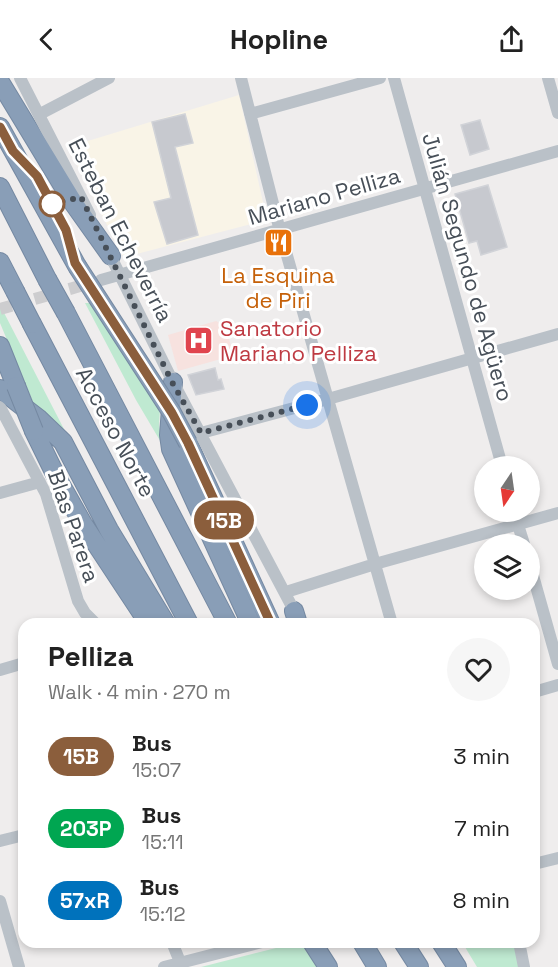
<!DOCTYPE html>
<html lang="en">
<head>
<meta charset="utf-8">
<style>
	body { margin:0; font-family:"Space Grotesk",sans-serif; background:#f6f6f6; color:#222; height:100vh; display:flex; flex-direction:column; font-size:22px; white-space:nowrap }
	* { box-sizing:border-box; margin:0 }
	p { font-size:20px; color:#767676 }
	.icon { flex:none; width:33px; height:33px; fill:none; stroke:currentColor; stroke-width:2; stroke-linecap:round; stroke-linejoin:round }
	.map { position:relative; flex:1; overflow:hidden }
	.details { position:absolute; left:18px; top:540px; width:522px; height:330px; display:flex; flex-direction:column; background:#fff; border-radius:18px; box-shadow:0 3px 9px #0003 }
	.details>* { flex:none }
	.badge { padding:0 12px; border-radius:20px; font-size:21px; line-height:39px }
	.needle { width:39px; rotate:193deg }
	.tools { position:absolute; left:474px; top:378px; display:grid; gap:12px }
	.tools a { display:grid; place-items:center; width:66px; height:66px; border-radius:50%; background:#fff; box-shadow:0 3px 9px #0003; font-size:30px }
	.you { position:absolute; width:30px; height:30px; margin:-15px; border:4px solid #fff; border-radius:50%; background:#1a73e8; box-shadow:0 0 0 9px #1a73e833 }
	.map>.badge { position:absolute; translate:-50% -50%; box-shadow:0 0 0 3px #fff }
	.round { display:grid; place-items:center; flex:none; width:63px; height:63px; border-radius:32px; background:#f6f6f6 }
	.overview { display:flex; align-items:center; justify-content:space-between; height:102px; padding:0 30px }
	h1 { font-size:28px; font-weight:700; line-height:45px }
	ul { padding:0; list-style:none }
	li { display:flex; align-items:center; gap:18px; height:72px; padding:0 30px }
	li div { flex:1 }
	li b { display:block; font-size:22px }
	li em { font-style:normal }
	li .badge { min-width:66px; font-weight:700; text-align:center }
	header { display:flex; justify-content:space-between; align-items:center; height:78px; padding:0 30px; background:#fff; font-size:27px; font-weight:700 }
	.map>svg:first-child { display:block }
	.commercial { fill:#f9f4e7 }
	.medical { fill:#f7e2df }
	.green { fill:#bfe9d1 }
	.building { fill:#c7c9cf; stroke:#d1d3d8; stroke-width:1.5 }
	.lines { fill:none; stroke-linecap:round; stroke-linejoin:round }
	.minor-tunnel { stroke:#cdcdcf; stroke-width:12; stroke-dasharray:12 6; stroke-linecap:butt }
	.highway-casing { stroke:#7589a2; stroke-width:20 }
	.minor { stroke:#bac1c8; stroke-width:12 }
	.highway { stroke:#899eb7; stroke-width:18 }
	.highway-bridge-casing { stroke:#7589a2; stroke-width:20; stroke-linecap:butt }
	.highway-bridge { stroke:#899eb7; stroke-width:18 }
	.line-casing { stroke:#fff; stroke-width:14 }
	.line { stroke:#8b5e3c; stroke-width:9 }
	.walk { stroke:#474f58; stroke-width:6; stroke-dasharray:0 10.8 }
	.stop-dot { fill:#fff; stroke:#8b5e3c; stroke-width:3 }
	.labels { text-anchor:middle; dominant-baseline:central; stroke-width:6; stroke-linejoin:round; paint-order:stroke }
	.street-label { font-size:22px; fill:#474f58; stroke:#fff }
	.food-label { font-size:22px; fill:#c56008; stroke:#fff }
	.health-label { font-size:22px; fill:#be3a42; stroke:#fff; text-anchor:start }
</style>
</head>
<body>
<header><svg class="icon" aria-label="back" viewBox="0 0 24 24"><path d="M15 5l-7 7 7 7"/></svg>Hopline<svg class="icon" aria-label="share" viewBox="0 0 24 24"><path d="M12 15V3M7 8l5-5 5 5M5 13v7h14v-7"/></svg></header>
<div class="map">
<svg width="558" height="889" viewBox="0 0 558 889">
	<rect width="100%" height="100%" fill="#efeded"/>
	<path class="commercial" d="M 239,17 L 267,142 L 129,178 L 122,177 L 68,69 Z"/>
	<path class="medical" d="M 216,243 L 225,248 L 231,268 L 228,279 L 178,293 L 168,257 Z"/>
	<path class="green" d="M 85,225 L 90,225 L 160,331 L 159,347 L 162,366 L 136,322 Z
		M 0,227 L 99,419 L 35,329 L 0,245 Z
		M 300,864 L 317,889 L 201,889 Z
		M 462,864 L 515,864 L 520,889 L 477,889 Z"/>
	<path class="building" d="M 185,36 L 193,65 L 175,69 L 198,157 L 167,166 L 154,124 L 171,120 L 152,44 Z
		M 480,42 L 489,71 L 470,77 L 461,47 Z
		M 488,107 L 507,169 L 481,177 L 477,163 L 469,165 L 455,116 Z
		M 215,290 L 218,302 L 221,301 L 224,311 L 196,317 L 188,297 Z"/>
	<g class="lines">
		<path class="minor-tunnel" d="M 0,231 L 94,204"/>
		<defs>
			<path id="highway" d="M 0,4 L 74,126 L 111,178
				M 0,49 L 77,188
				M 0,109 L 47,201
				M 0,184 L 15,213
				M 66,235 L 228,546
				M 32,246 L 189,546
				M 0,268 L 16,308
				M 173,304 L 169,357 L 171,371 L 251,546
				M 0,311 L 39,341 L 63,364 L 109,452 L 166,546
				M 34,353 L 57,400 L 83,446 L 149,546
				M 188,365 L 271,546
				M 294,533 L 298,546
				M 312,864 L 328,889
				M 362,864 L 377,889
				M 403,864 L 419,889
				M 441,864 L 457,889"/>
		</defs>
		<use href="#highway" class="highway-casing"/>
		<path class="minor" d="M 20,0 L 90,137
			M 241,0 L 280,153 L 392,546
			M 394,0 L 502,388
			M 548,0 L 558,35
			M 40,36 L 109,0
			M 250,36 L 380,0
			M 107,171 L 173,304 L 298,540
			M 101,202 L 558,73
			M 0,329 L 46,416 L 78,523 L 85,535 L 96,546
			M 201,355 L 328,321 L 558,256
			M 0,415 L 40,404
			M 514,434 L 524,466
			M 530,487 L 558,586
			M 286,514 L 375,486 L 558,435
			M 0,592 L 24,585
			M 534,614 L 558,607
			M 0,763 L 24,757
			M 534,786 L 558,780
			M 0,823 L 19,889
			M 172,864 L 182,889
			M 519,864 L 524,889
			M 164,889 L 262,864"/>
		<use href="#highway" class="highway"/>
		<defs>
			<path id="highway-bridge" d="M 77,188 L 172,335 L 188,365
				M 47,201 L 66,235
				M 15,213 L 32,246
				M 16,308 L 34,353"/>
		</defs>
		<use href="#highway-bridge" class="highway-bridge-casing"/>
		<use href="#highway-bridge" class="highway-bridge"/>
	</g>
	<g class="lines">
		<defs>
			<path id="line" d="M 0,49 L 13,73 L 37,98 L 66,152 L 75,185 L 172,335 L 188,365 L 271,546"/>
		</defs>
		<use href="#line" class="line-casing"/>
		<use href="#line" class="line"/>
		<path class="walk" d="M 52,126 L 81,119 L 172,304 L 201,355 L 307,327"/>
	</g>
	<defs>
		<symbol id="restaurant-square" viewBox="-11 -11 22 22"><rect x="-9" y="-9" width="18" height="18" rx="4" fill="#e8710a" stroke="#fff"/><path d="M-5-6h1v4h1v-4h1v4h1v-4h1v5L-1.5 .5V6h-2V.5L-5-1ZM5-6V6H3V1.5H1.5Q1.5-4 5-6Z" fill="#fff"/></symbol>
		<symbol id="hospital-square" viewBox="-11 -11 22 22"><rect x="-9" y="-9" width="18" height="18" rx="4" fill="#e0444e" stroke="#fff"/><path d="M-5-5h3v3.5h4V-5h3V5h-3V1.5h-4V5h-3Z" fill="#fff"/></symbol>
	</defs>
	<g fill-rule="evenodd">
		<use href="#restaurant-square" x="262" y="148" width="33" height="33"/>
		<use href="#hospital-square" x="182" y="246" width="33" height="33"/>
	</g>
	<circle class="stop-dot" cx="52" cy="126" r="12"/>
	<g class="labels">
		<g class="street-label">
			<text transform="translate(324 118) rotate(-16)">Mariano Pelliza</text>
			<text transform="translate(121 152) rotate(63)">Esteban Echeverría</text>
			<text transform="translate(468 189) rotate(74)">Julián Segundo de Agüero</text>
			<text transform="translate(116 354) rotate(62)">Acceso Norte</text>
			<text transform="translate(74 448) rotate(71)">Blas Parera</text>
		</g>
		<g class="food-label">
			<text x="278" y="197">La Esquina<tspan x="278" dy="25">de Piri</tspan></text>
		</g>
		<g class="health-label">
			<text x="220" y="250">Sanatorio<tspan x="220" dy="25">Mariano Pelliza</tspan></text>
		</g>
	</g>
</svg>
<div class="tools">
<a><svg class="needle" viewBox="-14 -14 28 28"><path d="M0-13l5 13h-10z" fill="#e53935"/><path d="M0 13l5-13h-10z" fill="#767676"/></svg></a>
<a><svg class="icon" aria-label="layers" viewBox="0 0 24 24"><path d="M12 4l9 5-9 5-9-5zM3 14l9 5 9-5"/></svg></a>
</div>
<div class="you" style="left:307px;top:327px"></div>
<b class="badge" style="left:224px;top:442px;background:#8b5e3c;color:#fff">15B</b>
<section class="details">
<div class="overview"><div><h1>Pelliza</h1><p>Walk · 4 min · 270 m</p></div><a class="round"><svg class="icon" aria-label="heart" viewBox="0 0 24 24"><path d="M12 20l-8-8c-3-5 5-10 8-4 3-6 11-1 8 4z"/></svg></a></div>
<ul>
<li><span class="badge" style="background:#8b5e3c;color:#fff">15B</span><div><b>Bus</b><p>15:07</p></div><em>3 min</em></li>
<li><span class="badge" style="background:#00a651;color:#fff">203P</span><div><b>Bus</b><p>15:11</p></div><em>7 min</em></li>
<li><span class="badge" style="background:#0072bc;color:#fff">57xR</span><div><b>Bus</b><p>15:12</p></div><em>8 min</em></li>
</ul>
</section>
</div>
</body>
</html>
